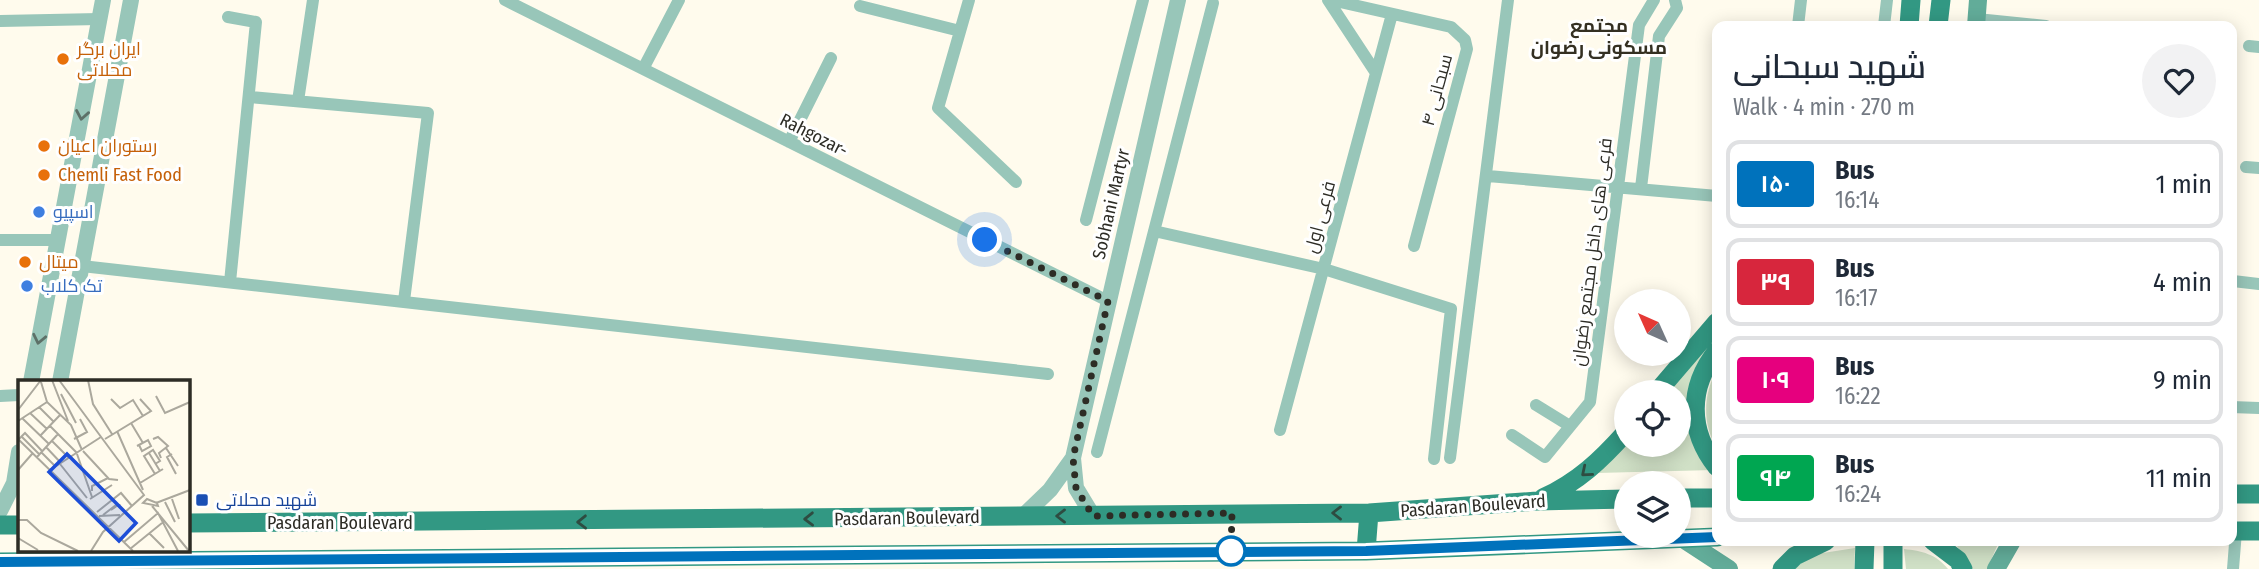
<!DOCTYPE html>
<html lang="en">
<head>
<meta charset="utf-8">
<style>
	body { margin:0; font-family:"Fira Sans Condensed",Cairo,sans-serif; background:#f2f2f3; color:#1f2937; height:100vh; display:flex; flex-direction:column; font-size:26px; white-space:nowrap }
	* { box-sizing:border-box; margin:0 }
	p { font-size:23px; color:#747a83 }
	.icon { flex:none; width:38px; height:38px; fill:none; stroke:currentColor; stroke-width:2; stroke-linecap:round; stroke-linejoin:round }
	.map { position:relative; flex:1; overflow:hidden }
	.panel { position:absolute; left:1712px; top:21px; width:525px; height:525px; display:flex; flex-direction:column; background:#fff; border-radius:14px; box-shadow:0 4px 18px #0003 }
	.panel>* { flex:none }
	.badge { padding:0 14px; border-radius:5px; font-size:24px; line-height:46px }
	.needle { width:46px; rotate:315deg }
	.controls { position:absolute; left:1614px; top:289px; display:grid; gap:14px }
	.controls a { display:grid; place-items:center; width:77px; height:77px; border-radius:50%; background:#fff; box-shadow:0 4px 18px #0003; font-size:35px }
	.you { position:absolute; width:35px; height:35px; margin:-18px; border:5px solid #fff; border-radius:50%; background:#1a73e8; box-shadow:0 0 0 10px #1a73e833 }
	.map>.badge { position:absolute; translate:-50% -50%; box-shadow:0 0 0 4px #fff }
	.round { display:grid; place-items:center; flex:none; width:74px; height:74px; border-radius:37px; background:#f2f2f3 }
	.overview { display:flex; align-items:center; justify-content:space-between; height:119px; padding:0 21px }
	h1 { font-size:33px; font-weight:600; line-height:52px }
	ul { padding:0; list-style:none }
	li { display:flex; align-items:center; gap:21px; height:88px; margin:0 14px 10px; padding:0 7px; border:4px solid #e0e1e3; border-radius:14px }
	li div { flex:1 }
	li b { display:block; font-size:26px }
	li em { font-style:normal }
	li .badge { min-width:77px; font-weight:700; text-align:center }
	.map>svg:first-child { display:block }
	.green { fill:#d0e0c6 }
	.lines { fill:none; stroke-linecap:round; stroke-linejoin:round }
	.minor { stroke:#98c6b9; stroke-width:12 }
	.tertiary { stroke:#98c6b9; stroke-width:16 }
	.secondary { stroke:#62ac99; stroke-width:18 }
	.primary { stroke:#329883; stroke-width:19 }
	.oneway { stroke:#5d7168 }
	.oneway2 { stroke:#2e4c41 }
	.line-casing { stroke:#fff; stroke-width:16 }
	.line { stroke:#0072bc; stroke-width:10 }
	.walk { stroke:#2d2c25; stroke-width:7; stroke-dasharray:0 12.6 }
	.food-dot { fill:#e8710a; stroke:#fff; stroke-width:2.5 }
	.shop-dot { fill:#3f7fe0; stroke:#fff; stroke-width:2.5 }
	.transit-dot { fill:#1a4fb4; stroke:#fff; stroke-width:2.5 }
	.stop-dot { fill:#fff; stroke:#0072bc; stroke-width:3.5 }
	.labels { text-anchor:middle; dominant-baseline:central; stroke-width:6; stroke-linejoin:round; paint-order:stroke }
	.food-label { font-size:18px; fill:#c56008; stroke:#fff; text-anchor:start }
	.street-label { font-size:18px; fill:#2d2c25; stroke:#fff }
	.shop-label { font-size:18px; fill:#366cbe; stroke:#fff; text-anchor:start }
	.transit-label { font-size:18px; fill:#164399; stroke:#fff; text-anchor:start }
	.neighbourhood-label { font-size:19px; font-weight:bold; fill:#343022; stroke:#fff }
	.inset-road { fill:none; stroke:#aba89d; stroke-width:2 }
	.view { fill:#1d4ed8; fill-opacity:0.15; stroke:#1d4ed8; stroke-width:3.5 }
	.inset-edge { fill:none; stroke:#2d2c25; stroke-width:3.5 }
</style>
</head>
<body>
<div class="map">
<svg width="2259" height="569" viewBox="0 0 2259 569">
	<rect width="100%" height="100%" fill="#fffbed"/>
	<path class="green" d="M 1717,334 L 1717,340 L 1696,369 L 1714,470 L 1597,473 L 1626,444 L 1678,444 L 1678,392 L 1668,392 Z
		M 1717,369 L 1717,449 C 1702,423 1703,395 1717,369 Z
		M 1998,544 L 1987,569 L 1973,569 L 1957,546 Z
		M 1855,548 L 1854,569 L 1795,569 L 1810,555 Z
		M 1904,549 C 1922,551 1936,554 1948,569 L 1906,569 Z"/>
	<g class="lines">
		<path class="minor" d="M 505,0 L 1108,301
			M 969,0 L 938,108 L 1016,182
			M 1328,0 L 1376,73
			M 1331,0 L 1451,27 L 1465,40 L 1467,49 L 1414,246
			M 860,6 L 960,31
			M 228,17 L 256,22 L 230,282
			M 1977,19 L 2046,26
			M 0,21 L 99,19
			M 1798,26 L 1801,0
			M 1884,26 L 1887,0
			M 2249,46 L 2259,47
			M 643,69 L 679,0
			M 250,97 L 428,113 L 404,301
			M 298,101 L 313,0
			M 789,142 L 831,58
			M 2246,167 L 2259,168
			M 1488,176 L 1717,196
			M 1641,188 L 1659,36 L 1677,8 L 1675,0
			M 1086,220 L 1143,0
			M 1154,231 L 1324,269 L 1451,309 L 1434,459
			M 0,240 L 59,240
			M 55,263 L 1048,374
			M 2233,281 L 2259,284
			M 0,396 L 19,395
			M 1536,405 L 1570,426
			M 2231,407 L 2259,408
			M 1280,430 L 1392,14
			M 1512,435 L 1545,457 L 1590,402 L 1639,25 L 1654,0
			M 1097,452 L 1213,3
			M 1450,458 L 1508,0
			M 2233,569 L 2236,531"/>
		<path class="tertiary" d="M 31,382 L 103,0
			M 60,382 L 131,0
			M 0,511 L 14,483 L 19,452
			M 1023,516 L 1050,490 L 1073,458
			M 1093,516 L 1076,488 L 1073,458 L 1178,0"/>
		<path class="secondary" d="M 1976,26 L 1978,0
			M 1683,539 L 1729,569
			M 1996,569 L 2012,541"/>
		<path class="primary" d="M 1909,26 L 1911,0
			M 1938,26 L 1941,0
			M 1717,351 C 1688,387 1688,431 1717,467
			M 1657,392 L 1717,322
			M 2231,494 L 2259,494
			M 1543,498 C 1578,482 1601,460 1626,432
			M 1678,498 L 1717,498
			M 187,523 L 1369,513 L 1537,501 L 1626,499
			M 0,525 L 19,525
			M 2231,531 L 2259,531
			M 1933,541 L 1958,560 L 1963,569
			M 1366,551 L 1369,513
			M 0,562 L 1366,551 L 1717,537
			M 1782,569 L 1795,556 L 1826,541
			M 1864,569 L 1865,541
			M 1893,569 L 1893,541"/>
	</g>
	<defs><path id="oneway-chevron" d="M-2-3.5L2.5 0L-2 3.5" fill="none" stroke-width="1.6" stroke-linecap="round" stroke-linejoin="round" transform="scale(1.75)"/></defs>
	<g class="oneway">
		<use href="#oneway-chevron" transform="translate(82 115) rotate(100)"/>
		<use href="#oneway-chevron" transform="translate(39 339) rotate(102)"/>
	</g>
	<g class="oneway2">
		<use href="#oneway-chevron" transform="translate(1586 472) rotate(140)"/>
		<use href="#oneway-chevron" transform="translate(1337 513) rotate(-180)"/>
		<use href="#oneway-chevron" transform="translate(1061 516) rotate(180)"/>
		<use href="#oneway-chevron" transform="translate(809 519) rotate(179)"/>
		<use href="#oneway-chevron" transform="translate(582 522) rotate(179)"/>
	</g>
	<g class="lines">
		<defs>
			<path id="line" d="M 0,562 L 1366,551 L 1717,537"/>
		</defs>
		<use href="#line" class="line-casing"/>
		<use href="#line" class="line"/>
		<path class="walk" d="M 985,240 L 1108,301 L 1073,458 L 1076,488 L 1093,516 L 1232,513 L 1231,551"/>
	</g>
	<g class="food-dot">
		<circle cx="63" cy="59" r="7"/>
		<circle cx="44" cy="146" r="7"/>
		<circle cx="44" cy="175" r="7"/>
		<circle cx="25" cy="262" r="7"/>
	</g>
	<g class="shop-dot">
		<circle cx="39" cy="212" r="7"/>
		<circle cx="27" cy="286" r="7"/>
	</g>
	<rect class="transit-dot" x="195" y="493" width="14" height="14" rx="3.5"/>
	<circle class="stop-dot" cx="1231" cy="551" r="14"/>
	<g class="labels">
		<g class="food-label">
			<text x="77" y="49">ایران برگر<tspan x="77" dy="21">محلاتی</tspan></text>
			<text x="58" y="146">رستوران اعیان</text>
			<text x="58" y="175">Chemli Fast Food</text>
			<text x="39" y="262">میتال</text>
		</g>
		<g class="street-label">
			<text transform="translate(1437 90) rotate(-75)">سبحانی ۴</text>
			<text transform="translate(814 135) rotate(27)">Rahgozar-</text>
			<text transform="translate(1111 204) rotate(-77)">Sobhani Martyr</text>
			<text transform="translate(1320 217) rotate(-75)">فرعی اول</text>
			<text transform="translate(1592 252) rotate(-83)">فرعی های داخل مجتمع رضوان</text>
			<text transform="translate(1473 506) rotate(-4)">Pasdaran Boulevard</text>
			<text transform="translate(907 518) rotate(-1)">Pasdaran Boulevard</text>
			<text x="340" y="523">Pasdaran Boulevard</text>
		</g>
		<g class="shop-label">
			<text x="53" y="212">اسپیو</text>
			<text x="41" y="286">تک کلاب</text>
		</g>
		<g class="transit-label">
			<text x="216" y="500">شهید محلاتی</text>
		</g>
		<g class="neighbourhood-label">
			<text x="1599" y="25">مجتمع<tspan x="1599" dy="22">مسکونی رضوان</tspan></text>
		</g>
	</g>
	<g transform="translate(18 380)">
		<rect width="172" height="172" fill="#fffbed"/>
		<path class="inset-road" d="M 34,0 L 50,41M 41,0 L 126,115 L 85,152 L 73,171M 70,0 L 75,24 L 94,54M 23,2 L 29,22 L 53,45 L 64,70M 43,14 L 58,43M 138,16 L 147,33 L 172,22M 93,19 L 102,28 L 115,20 L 125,36M 21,27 L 36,42M 0,30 L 23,0M 12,33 L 29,49M 4,38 L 31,64M 0,41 L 29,22M 113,43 L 125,63M 32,46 L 59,73M 99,51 L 125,110M 22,56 L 42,35M 4,57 L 21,74M 0,59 L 115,171M 1,59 L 7,53 L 24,71M 56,59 L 69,52 L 62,39M 87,59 L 133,31 L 122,19M 135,59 L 140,57 L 150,66 L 141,73 L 143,78M 34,61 L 51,78M 119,66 L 130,60 L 133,66 L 124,71 L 121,65M 28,67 L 43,83M 148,68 L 160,86M 65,71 L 91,99 L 100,100M 23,72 L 38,87M 131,73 L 142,91M 59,74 L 74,117M 154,74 L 149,77 L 158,94M 19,77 L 40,54M 42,84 L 69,118M 0,90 L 14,74M 32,90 L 83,57M 137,94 L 126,76 L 135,70 L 142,81 L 137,84M 122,103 L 145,89M 74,111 L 74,106 L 90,98M 72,119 L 94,105M 129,119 L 139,123 L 140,126 L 125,123 ZM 154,119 L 161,139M 147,122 L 157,142M 138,123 L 172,110M 134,126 L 171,171M 79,132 L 103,113 L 114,126M 85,135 L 98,125 L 100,125 L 93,130M 81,136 L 102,135M 0,140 L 9,140 L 23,153 L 60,171M 131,153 L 146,168M 0,158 L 20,170M 106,162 L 140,133 L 160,171M 112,169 L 144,143"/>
		<path class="view" d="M 49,74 L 118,143 L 101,161 L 31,92 Z"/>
		<rect width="172" height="172" class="inset-edge"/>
	</g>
</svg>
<div class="controls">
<a><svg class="needle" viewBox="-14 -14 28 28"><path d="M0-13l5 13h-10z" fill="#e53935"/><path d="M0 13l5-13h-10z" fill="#747a83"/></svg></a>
<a><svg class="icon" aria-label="locate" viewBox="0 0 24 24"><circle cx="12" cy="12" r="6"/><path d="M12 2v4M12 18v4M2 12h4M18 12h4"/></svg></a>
<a><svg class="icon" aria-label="layers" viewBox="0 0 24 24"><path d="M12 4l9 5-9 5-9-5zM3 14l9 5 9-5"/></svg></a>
</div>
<div class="you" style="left:985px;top:240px"></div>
<section class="panel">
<div class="overview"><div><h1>شهید سبحانی</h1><p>Walk · 4 min · 270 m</p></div><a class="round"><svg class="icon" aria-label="heart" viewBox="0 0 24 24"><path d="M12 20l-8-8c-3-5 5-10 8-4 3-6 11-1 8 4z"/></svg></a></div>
<ul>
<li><span class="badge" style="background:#0072bc;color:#fff">۱۵۰</span><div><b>Bus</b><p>16:14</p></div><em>1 min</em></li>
<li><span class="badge" style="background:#d7263d;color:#fff">۳۹</span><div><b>Bus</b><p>16:17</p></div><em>4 min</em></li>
<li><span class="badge" style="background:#e6007e;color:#fff">۱۰۹</span><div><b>Bus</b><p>16:22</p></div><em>9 min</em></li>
<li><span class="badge" style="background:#00a651;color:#fff">۹۴</span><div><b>Bus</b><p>16:24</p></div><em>11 min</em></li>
</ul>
</section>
</div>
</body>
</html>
